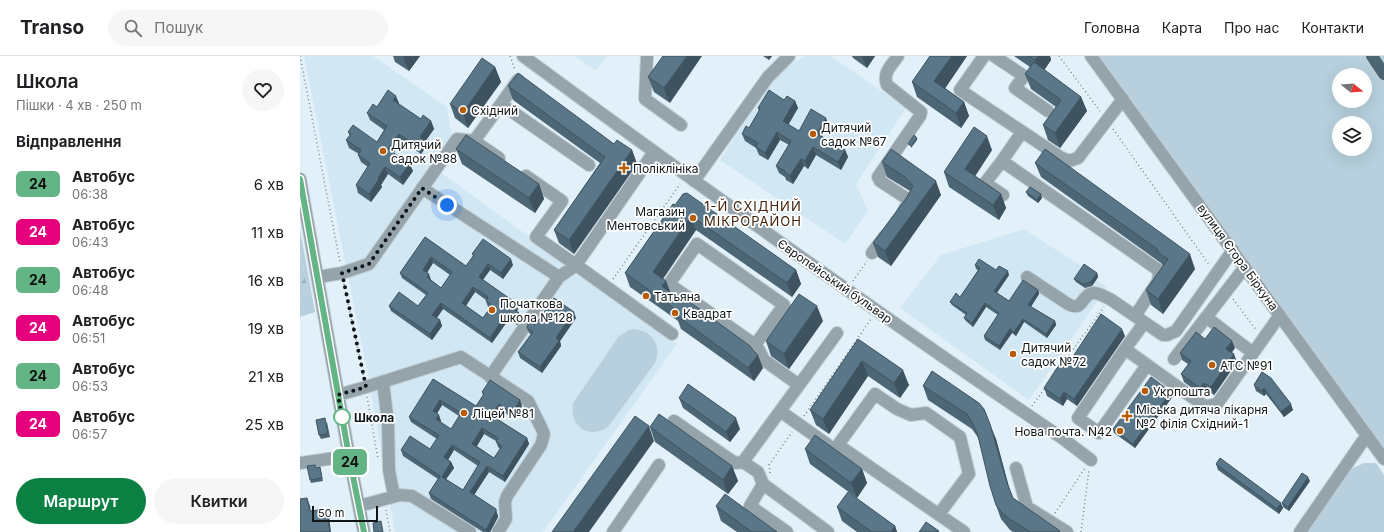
<!DOCTYPE html>
<html lang="uk">
<head>
<meta charset="utf-8">
<style>
	body { margin:0; font-family:Inter,sans-serif; background:#f6f6f6; color:#202124; height:100vh; display:flex; flex-direction:column; font-size:15px; white-space:nowrap }
	* { box-sizing:border-box; margin:0 }
	p { font-size:13px; color:#757577 }
	.icon { flex:none; width:22px; height:22px; fill:none; stroke:currentColor; stroke-width:2; stroke-linecap:round; stroke-linejoin:round }
	.map { position:relative; flex:1; overflow:hidden }
	.drawer { display:flex; flex-direction:column; background:#fff; width:300px }
	.drawer>* { flex:none }
	.badge { padding:0 8px; border-radius:6px; font-size:14px; line-height:26px }
	.needle { width:26px; rotate:107deg }
	.tools { position:absolute; left:1032px; top:12px; display:grid; gap:8px }
	.tools a { display:grid; place-items:center; width:40px; height:40px; border-radius:50%; background:#fff; box-shadow:0 4px 16px #0002; font-size:20px }
	.scale { position:absolute; left:12px; bottom:10px; width:66px; box-sizing:border-box; padding-left:4px; border:2px solid #111619; border-top:0; font-size:11px; line-height:14px; white-space:nowrap; color:#111619; -webkit-text-stroke:3px #fff; paint-order:stroke }
	.you { position:absolute; width:20px; height:20px; margin:-10px; border:3px solid #fff; border-radius:50%; background:#1a73e8; box-shadow:0 0 0 6px #1a73e833 }
	.map>.badge { position:absolute; translate:-50% -50%; box-shadow:0 0 0 2px #fff }
	h2 { padding:0 16px; font-size:15px; line-height:36px }
	.round { display:grid; place-items:center; flex:none; width:42px; height:42px; border-radius:21px; background:#f6f6f6 }
	.overview { display:flex; align-items:center; justify-content:space-between; height:68px; padding:0 16px }
	h1 { font-size:19px; font-weight:600; line-height:30px }
	.button { display:flex; gap:8px; margin-top:auto; padding:8px 16px }
	.button a { flex:1; height:46px; border-radius:24px; background:#0b8043; color:#fff; font-size:16px; font-weight:600; line-height:46px; text-align:center }
	.button a+a { background:#f6f6f6; color:#202124 }
	ul { padding:0; list-style:none }
	li { display:flex; align-items:center; gap:12px; height:48px; padding:0 16px }
	li div { flex:1 }
	li b { display:block; font-size:15px }
	li em { font-style:normal }
	li .badge { min-width:44px; font-weight:700; text-align:center }
	header { display:flex; align-items:center; gap:24px; box-sizing:border-box; height:56px; padding:0 20px; background:#fff; border-bottom:1px solid #e0e0e0 }
	header strong { font-size:19px }
	nav { display:flex; gap:22px; margin-inline-start:auto; font-size:14px }
	.search { width:280px; height:36px; background:#f6f6f6; display:flex; align-items:center; gap:10px; box-sizing:border-box; padding:0 14px; border-radius:22px; color:#757577; font-size:15px }
	main { display:flex; flex:1; min-height:0 }
	.map>svg:first-child { display:block }
	.built { fill:#d1e7f4 }
	.green { fill:#b8d0de; fill-rule:evenodd }
	.forest { fill:url(#forest-firs) }
	.lines { fill:none; stroke-linecap:round; stroke-linejoin:round }
	.minor-casing { stroke:#c1ced5; stroke-width:14 }
	.major-casing { stroke:#c1ced5; stroke-width:14 }
	.path { stroke:#7a848a; stroke-width:1.5; stroke-dasharray:1 3; stroke-linecap:butt }
	.minor { stroke:#95a3ab; stroke-width:12 }
	.major { stroke:#4c6573; stroke-width:12 }
	.wall { fill:#4d6675; fill-rule:evenodd }
	.shaded-wall { fill:#3e535f }
	.building { fill:#597788; stroke:#3e535f; fill-rule:evenodd }
	.line-casing { stroke:#fff; stroke-width:9 }
	.line { stroke:#64b586; stroke-width:6 }
	.walk { stroke:#111619; stroke-width:4; stroke-dasharray:0 7.2 }
	.poi-dot { fill:#b85b05; stroke:#fff; stroke-width:1.5 }
	.stop-dot { fill:#fff; stroke:#64b586; stroke-width:2 }
	.labels { text-anchor:middle; dominant-baseline:central; stroke-width:3.5; stroke-linejoin:round; paint-order:stroke }
	.poi-label { font-size:12px; fill:#111619; stroke:#fff; text-anchor:start }
	.street-label { font-size:12px; fill:#111619; stroke:#fff }
	.stop-label { font-size:12px; font-weight:bold; fill:#111619; stroke:#fff; text-anchor:start }
	.neighbourhood-label { font-size:13px; letter-spacing:1px; fill:#43230c; stroke:#fff }
</style>
</head>
<body>
<header>
<strong>Transo</strong>
<div class="search"><svg class="icon" aria-label="search" viewBox="0 0 24 24"><circle cx="10" cy="10" r="6"/><path d="M15 15l6 6"/></svg>Пошук</div>
<nav><a>Головна</a><a>Карта</a><a>Про нас</a><a>Контакти</a></nav>
</header>
<main>
<section class="drawer">
<div class="overview"><div><h1>Школа</h1><p>Пішки · 4 хв · 250 m</p></div><a class="round"><svg class="icon" aria-label="heart" viewBox="0 0 24 24"><path d="M12 20l-8-8c-3-5 5-10 8-4 3-6 11-1 8 4z"/></svg></a></div>
<h2>Відправлення</h2>
<ul>
<li><span class="badge" style="background:#64b586;color:#111">24</span><div><b>Автобус</b><p>06:38</p></div><em>6 хв</em></li>
<li><span class="badge" style="background:#e6007e;color:#fff">24</span><div><b>Автобус</b><p>06:43</p></div><em>11 хв</em></li>
<li><span class="badge" style="background:#64b586;color:#111">24</span><div><b>Автобус</b><p>06:48</p></div><em>16 хв</em></li>
<li><span class="badge" style="background:#e6007e;color:#fff">24</span><div><b>Автобус</b><p>06:51</p></div><em>19 хв</em></li>
<li><span class="badge" style="background:#64b586;color:#111">24</span><div><b>Автобус</b><p>06:53</p></div><em>21 хв</em></li>
<li><span class="badge" style="background:#e6007e;color:#fff">24</span><div><b>Автобус</b><p>06:57</p></div><em>25 хв</em></li>
</ul>
<div class="button"><a>Маршрут</a><a>Квитки</a></div>
</section>
<div class="map">
<svg width="1084" height="476" viewBox="0 0 1084 476">
	<defs>
		<pattern id="forest-firs" width="22" height="20" patternUnits="userSpaceOnUse"><rect width="22" height="20" fill="#b8d0de"/><path d="M5 1l3.5 6h-7zM16 11l3.5 6h-7z" fill="#9db2be"/></pattern>
	</defs>
	<rect width="100%" height="100%" fill="#e2f1f9"/>
	<path class="built" d="M 4,0 L 73,0 L 147,51 L 152,82 L 65,204 L 46,210 Z
		M 275,0 L 307,0 L 296,15 Z
		M 506,0 L 531,0 L 606,52 L 556,128 L 568,155 L 545,188 L 420,104 L 478,14 Z
		M 140,116 L 377,288 L 243,476 L 95,476 L 69,324 L 48,220 L 72,211 Z
		M 724,173 L 798,221 L 796,224 L 807,231 L 729,344 L 600,252 L 641,199 Z"/>
	<path class="green" d="M 791,0 L 1084,0 L 1084,403 ZM 1039,19 L 1065,19 L 1065,45 L 1039,45 ZM 1039,67 L 1065,67 L 1065,93 L 1039,93 Z
		M 0,174 L 15,256 L 0,261 L 0,242 L 8,237 L 0,196 Z
		M 335,273 C 353,275 362,290 355,307 L 308,371 C 288,384 269,370 273,347 L 319,280 L 329,274 Z
		M 1064,407 L 1076,407 L 1084,419 L 1084,476 L 1007,476 L 1051,413 Z"/>
	<path class="forest" d="M 0,196 L 8,237 L 0,242 Z"/>
	<g class="lines">
		<defs>
			<path id="minor" d="M 223,0 C 400,130 579,259 762,382 L 791,404
				M 347,0 L 345,43 L 381,69
				M 598,0 C 592,9 582,17 587,29 L 621,56 L 620,60 L 578,121 L 580,125 L 606,142 L 608,146 L 603,156
				M 684,0 L 660,34 L 760,101 L 769,105 L 778,102 L 823,43
				M 694,0 L 724,20 L 715,32 L 748,55
				M 791,0 L 1084,403
				M 201,48 L 218,24
				M 199,102 L 174,85 L 201,48 L 289,109
				M 702,105 L 722,76
				M 226,120 L 262,145 L 236,181 L 276,209 L 372,278
				M 0,123 L 49,400 L 64,476
				M 394,125 L 468,21 L 489,0
				M 122,132 L 259,221 L 227,267
				M 703,139 L 685,127 L 702,105 L 857,213 L 859,218 L 858,225 L 835,260
				M 397,188 L 484,249 L 455,289 L 369,228 Z
				M 572,197 L 585,180
				M 18,221 L 42,217 L 69,208 L 157,83 L 174,85
				M 259,221 L 276,209 L 354,96
				M 727,221 L 768,248 C 784,257 781,237 794,237 C 799,237 805,241 810,243 L 863,279 L 867,279 L 876,275 L 933,194
				M 906,261 L 953,297
				M 844,267 L 825,293 L 903,349 L 907,350 L 917,348 L 980,259
				M 455,289 C 460,294 461,299 464,304 L 499,329
				M 825,293 L 778,362 L 799,377 L 847,309
				M 874,303 L 945,211
				M 190,321 L 223,273
				M 83,326 L 88,367 L 89,414 L 94,440
				M 38,339 L 66,331 L 161,301 L 228,345 L 241,371 L 244,378 L 241,389 L 207,440 L 205,446 L 206,463 L 198,476
				M 480,355 L 528,389
				M 374,365 L 435,407 L 443,406 L 537,277
				M 443,406 L 458,416 L 463,428 L 528,476
				M 0,407 L 49,400
				M 716,412 L 727,451 L 767,476
				M 463,428 L 450,450 L 487,476
				M 59,450 L 100,439 L 112,440 L 170,476
				M 639,458 L 669,418 L 660,381 L 626,357 L 611,359 L 597,353 L 575,338 L 538,389 L 664,476
				M 313,476 L 359,409
				M 1000,476 L 1067,379"/>
			<path id="major" d="M 1072,0 L 1084,18"/>
		</defs>
		<use href="#minor" class="minor-casing"/>
		<use href="#major" class="major-casing"/>
		<path class="path" d="M 0,0 L 40,206
			M 210,0 L 215,14
			M 759,0 L 800,55
			M 813,73 L 910,210
			M 313,223 L 380,128
			M 553,225 L 567,205
			M 44,228 L 64,322
			M 933,243 L 957,275
			M 766,303 L 804,251
			M 67,341 L 78,403
			M 732,350 L 745,332
			M 504,360 L 571,263
			M 470,417 L 469,409 L 492,376
			M 86,454 L 90,476
			M 755,457 L 785,412
			M 781,476 L 789,414"/>
		<use href="#minor" class="minor"/>
		<use href="#major" class="major"/>
	</g>
	<path class="wall" d="M 93,0 L 120,0 L 109,15 L 95,6 Z
		M 363,0 L 370,47 L 354,36 L 348,21 Z
		M 463,0 L 472,0 L 469,4 Z
		M 552,0 L 575,0 L 567,12 L 553,2 Z
		M 630,0 L 667,0 L 645,32 L 664,46 L 669,60 L 661,72 L 617,41 L 612,26 Z
		M 714,0 L 750,0 L 751,4 L 744,14 L 781,41 L 787,55 L 760,92 L 748,84 L 743,69 L 756,51 L 731,33 L 725,18 L 730,11 Z
		M 195,11 L 201,26 L 168,72 L 155,62 L 150,48 Z
		M 208,30 L 314,88 L 332,94 L 337,108 L 274,198 L 259,187 L 254,174 L 300,107 L 213,44 Z
		M 484,44 L 495,45 L 498,52 L 488,68 L 499,75 L 529,70 L 522,81 L 545,94 L 548,101 L 541,114 L 516,99 L 508,113 L 504,110 L 493,128 L 486,124 L 485,121 L 479,117 L 476,110 L 489,89 L 480,84 L 468,104 L 459,99 L 456,92 L 445,85 L 442,78 L 449,72 L 459,55 L 458,52 Z
		M 99,47 L 98,48 L 121,63 L 131,65 L 134,73 L 124,87 L 126,91 L 121,98 L 102,85 L 94,97 L 113,115 L 103,129 L 88,118 L 81,129 L 82,131 L 71,146 L 58,137 L 56,129 L 68,111 L 61,106 L 58,99 L 59,98 L 49,92 L 46,84 L 50,80 L 48,76 L 77,86 L 84,74 L 70,64 L 67,57 L 77,51 Z
		M 156,93 L 239,128 L 244,143 L 235,157 L 162,108 Z
		M 692,94 L 675,120 L 701,138 L 706,152 L 699,164 L 649,131 L 644,116 Z
		M 582,106 L 641,139 L 591,210 L 578,201 L 573,187 L 607,141 L 610,135 L 587,121 Z
		M 735,107 L 895,213 L 863,258 L 851,249 L 846,234 L 863,210 L 861,207 L 741,121 Z
		M 726,136 L 742,142 L 738,147 L 728,140 Z
		M 373,148 L 496,214 L 501,228 L 492,241 L 396,174 L 363,223 L 366,225 L 370,236 L 463,312 L 454,325 L 381,273 L 378,265 L 367,257 L 330,231 L 325,217 Z
		M 125,181 L 166,210 L 173,200 L 172,198 L 213,209 L 203,223 L 190,214 L 183,224 L 218,253 L 217,255 L 219,257 L 221,263 L 217,269 L 209,263 L 192,287 L 143,253 L 137,262 L 140,264 L 142,270 L 132,284 L 91,255 L 89,250 L 118,250 L 126,239 L 102,222 L 100,217 ZM 133,207 L 150,219 L 141,232 L 131,224 L 127,217 ZM 175,236 L 186,244 L 186,245 L 188,251 L 190,252 L 183,262 L 166,250 Z
		M 675,209 L 696,214 L 709,219 L 697,237 L 709,245 L 738,234 L 739,238 L 731,251 L 755,265 L 756,269 L 747,282 L 724,266 L 716,280 L 712,277 L 700,294 L 685,284 L 684,280 L 698,259 L 686,251 L 673,271 L 666,265 L 664,262 L 666,259 L 652,249 L 650,246 L 660,241 L 667,231 L 678,214 L 676,213 Z
		M 797,217 L 798,221 L 792,230 L 785,232 L 776,226 L 774,223 Z
		M 276,262 L 260,285 L 261,290 L 242,317 L 220,302 L 218,296 L 231,278 L 229,277 L 227,272 L 235,269 Z
		M 523,265 L 489,313 L 471,300 L 466,285 Z
		M 825,280 L 777,350 L 767,343 L 763,350 L 747,340 L 744,332 L 770,305 Z
		M 558,283 L 609,329 L 600,342 L 568,320 L 529,378 L 516,369 L 510,354 Z
		M 905,283 L 935,292 L 932,296 L 937,306 L 914,339 L 907,334 L 903,340 L 884,326 L 881,318 L 888,308 L 882,304 L 880,297 Z
		M 632,315 L 696,383 L 710,436 L 713,442 L 760,476 L 713,476 L 710,474 L 701,463 L 696,449 L 679,383 L 672,373 L 628,344 L 623,330 Z
		M 962,316 L 993,354 L 984,361 L 966,338 L 964,340 L 956,335 L 954,329 Z
		M 133,323 L 176,350 L 183,339 L 182,336 L 222,350 L 214,363 L 201,354 L 196,362 L 227,382 L 229,388 L 205,426 L 189,416 L 174,439 L 198,459 L 198,461 L 190,476 L 183,476 L 131,443 L 129,437 L 138,423 L 103,400 L 101,394 L 130,393 L 137,383 L 111,366 L 109,361 ZM 142,349 L 159,360 L 151,373 L 140,366 L 141,365 L 137,357 ZM 184,378 L 196,385 L 198,391 L 200,393 L 194,402 L 177,390 ZM 154,394 L 178,410 L 163,434 L 146,423 L 154,412 L 151,406 L 148,404 Z
		M 871,336 L 873,340 L 835,392 L 814,377 L 813,373 Z
		M 379,342 L 440,373 L 430,386 L 383,352 Z
		M 27,366 L 30,381 L 21,383 L 19,379 Z
		M 350,371 L 432,410 L 438,425 L 428,438 L 355,386 Z
		M 505,393 L 562,413 L 567,427 L 557,442 L 510,408 Z
		M 916,408 L 983,452 L 979,458 L 918,414 Z
		M 15,409 L 16,412 L 20,411 L 23,425 L 11,427 L 10,424 Z
		M 1010,425 L 989,455 L 983,451 L 982,447 Z
		M 416,450 L 477,476 L 437,476 L 421,465 Z
		M 537,451 L 595,470 L 597,476 L 557,476 L 542,465 Z"/>
	<path class="shaded-wall" d="M 104,0 L 120,0 L 109,15 L 103,1 Z
		M 387,0 L 402,0 L 370,47 L 364,32 Z
		M 468,0 L 472,0 L 469,4 Z
		M 562,0 L 575,0 L 567,12 Z
		M 652,0 L 667,0 L 640,40 L 634,25 Z
		M 738,0 L 750,0 L 751,4 L 741,19 L 735,4 Z
		M 195,11 L 201,26 L 168,72 L 163,57 Z
		M 96,40 L 99,47 L 96,52 L 93,44 Z
		M 781,41 L 787,55 L 760,92 L 755,77 Z
		M 495,45 L 498,52 L 486,73 L 483,65 Z
		M 664,46 L 669,60 L 661,72 L 656,57 Z
		M 526,62 L 529,70 L 519,86 L 517,78 Z
		M 131,65 L 134,73 L 124,87 L 126,91 L 121,98 L 118,91 L 120,81 Z
		M 477,76 L 480,84 L 468,104 L 465,97 Z
		M 99,78 L 102,85 L 91,101 L 88,93 Z
		M 687,80 L 692,94 L 670,128 L 665,113 Z
		M 617,82 L 617,84 L 611,92 L 611,90 Z
		M 513,91 L 516,99 L 508,113 L 505,105 Z
		M 332,94 L 337,108 L 274,198 L 269,184 Z
		M 545,94 L 548,101 L 541,114 L 538,106 Z
		M 501,103 L 504,110 L 493,128 L 490,120 Z
		M 110,108 L 113,115 L 103,129 L 100,121 Z
		M 85,111 L 88,118 L 81,129 L 82,131 L 71,146 L 69,138 Z
		M 636,125 L 641,139 L 591,210 L 585,195 Z
		M 239,128 L 244,143 L 235,157 L 229,142 Z
		M 701,138 L 706,152 L 699,164 L 693,149 Z
		M 741,138 L 742,142 L 738,147 L 737,144 Z
		M 391,160 L 396,174 L 358,230 L 353,216 Z
		M 890,198 L 895,213 L 863,258 L 858,243 Z
		M 131,201 L 133,207 L 125,219 L 123,214 Z
		M 211,203 L 213,209 L 203,223 L 201,217 Z
		M 188,208 L 190,214 L 181,226 L 179,221 Z
		M 496,214 L 501,228 L 492,241 L 487,227 Z
		M 708,215 L 709,219 L 695,239 L 694,235 Z
		M 797,217 L 798,221 L 792,230 L 791,226 Z
		M 129,218 L 131,224 L 129,227 L 127,221 Z
		M 366,225 L 371,239 L 362,230 Z
		M 173,231 L 175,236 L 164,252 L 162,247 Z
		M 738,234 L 739,238 L 729,253 L 728,249 Z
		M 141,247 L 143,253 L 135,264 L 132,259 Z
		M 216,247 L 218,253 L 215,258 L 212,252 Z
		M 685,247 L 686,251 L 673,271 L 672,267 Z
		M 517,250 L 523,265 L 489,313 L 484,298 Z
		M 274,256 L 276,262 L 260,285 L 261,290 L 242,317 L 240,311 L 256,282 Z
		M 207,257 L 209,263 L 192,287 L 190,282 Z
		M 219,257 L 221,263 L 217,269 L 215,263 Z
		M 723,263 L 724,266 L 716,280 L 714,276 Z
		M 140,264 L 142,270 L 132,284 L 130,278 Z
		M 755,265 L 756,269 L 747,282 L 746,278 Z
		M 710,273 L 712,277 L 700,294 L 699,290 Z
		M 822,273 L 825,280 L 777,350 L 774,343 Z
		M 932,285 L 935,292 L 929,300 L 926,293 Z
		M 934,298 L 937,306 L 914,339 L 911,331 Z
		M 458,299 L 463,312 L 454,325 L 448,312 Z
		M 562,305 L 568,320 L 529,378 L 523,363 Z
		M 603,314 L 609,329 L 600,342 L 594,327 Z
		M 904,327 L 907,334 L 903,340 L 900,332 Z
		M 964,332 L 966,338 L 964,340 L 962,335 Z
		M 764,336 L 767,343 L 763,350 L 760,343 Z
		M 871,336 L 873,340 L 835,392 L 833,388 Z
		M 140,344 L 142,349 L 135,361 L 133,355 Z
		M 220,344 L 222,350 L 214,363 L 212,357 Z
		M 199,348 L 201,354 L 194,365 L 192,360 Z
		M 991,348 L 993,354 L 984,361 L 981,356 Z
		M 139,359 L 141,365 L 138,369 L 136,363 Z
		M 436,362 L 440,373 L 430,386 L 426,376 Z
		M 690,368 L 696,383 L 712,442 L 707,427 Z
		M 349,370 L 354,385 L 289,476 L 273,476 Z
		M 182,372 L 184,378 L 175,393 L 172,388 Z
		M 227,382 L 229,388 L 205,426 L 203,420 Z
		M 152,389 L 154,394 L 146,407 L 144,401 Z
		M 151,406 L 154,412 L 144,426 L 142,421 Z
		M 187,410 L 189,416 L 172,442 L 170,436 Z
		M 432,410 L 438,425 L 428,438 L 423,424 Z
		M 562,413 L 567,427 L 557,442 L 551,427 Z
		M 1008,421 L 1010,425 L 989,455 L 988,451 Z
		M 7,442 L 10,450 L 12,463 L 10,455 Z
		M 981,447 L 983,452 L 979,458 L 977,453 Z
		M 26,453 L 29,460 L 31,476 L 30,476 Z
		M 196,453 L 198,461 L 190,476 L 187,476 L 186,474 Z
		M 595,470 L 597,476 L 591,476 Z"/>
	<path class="building" d="M 363,0 L 387,0 L 364,32 L 348,21 Z
		M 630,0 L 652,0 L 634,25 L 664,46 L 656,57 L 612,26 Z
		M 729,0 L 738,0 L 735,4 Z
		M 182,2 L 195,11 L 163,57 L 150,48 Z
		M 734,6 L 781,41 L 755,77 L 743,69 L 761,44 L 725,18 Z
		M 218,17 L 314,88 L 317,84 L 332,94 L 269,184 L 254,174 L 305,101 L 208,30 Z
		M 88,34 L 96,40 L 93,44 L 121,63 L 123,59 L 131,65 L 120,81 L 123,83 L 118,91 L 99,78 L 88,93 L 110,108 L 100,121 L 85,111 L 78,122 L 79,123 L 69,138 L 56,129 L 70,107 L 58,99 L 61,94 L 46,84 L 51,78 L 48,76 L 53,69 L 77,86 L 87,70 L 67,57 L 73,48 L 77,51 Z
		M 469,34 L 484,44 L 487,40 L 495,45 L 483,65 L 499,75 L 511,53 L 526,62 L 517,78 L 545,94 L 538,106 L 513,91 L 505,105 L 501,103 L 490,120 L 484,116 L 485,115 L 476,110 L 491,85 L 477,76 L 465,97 L 456,91 L 458,87 L 442,78 L 446,70 L 449,72 L 460,53 L 458,52 Z
		M 674,71 L 687,80 L 665,113 L 701,138 L 693,149 L 644,116 Z
		M 166,79 L 239,128 L 229,142 L 156,93 Z
		M 614,79 L 617,82 L 611,90 L 608,88 Z
		M 591,93 L 636,125 L 585,195 L 573,187 L 607,141 L 613,130 L 605,121 L 582,106 Z
		M 745,93 L 890,198 L 858,243 L 846,234 L 868,203 L 859,197 L 856,192 L 735,107 Z
		M 730,131 L 741,138 L 737,144 L 726,136 Z
		M 387,137 L 496,214 L 487,227 L 391,160 L 353,216 L 366,225 L 362,230 L 385,247 L 387,244 L 450,290 L 453,294 L 458,299 L 448,312 L 376,259 L 378,256 L 362,243 L 325,217 L 373,148 L 375,149 L 383,138 Z
		M 125,181 L 166,210 L 174,199 L 172,198 L 183,183 L 211,203 L 201,217 L 188,208 L 179,221 L 216,247 L 212,252 L 219,257 L 215,263 L 207,257 L 190,282 L 141,247 L 132,259 L 140,264 L 130,278 L 89,250 L 99,236 L 118,250 L 128,237 L 100,217 ZM 131,201 L 152,216 L 141,232 L 127,221 L 129,218 L 123,214 ZM 173,231 L 188,241 L 186,245 L 192,249 L 183,262 L 162,247 Z
		M 679,203 L 696,214 L 699,210 L 708,215 L 694,235 L 709,245 L 723,224 L 738,234 L 728,249 L 755,265 L 746,278 L 723,263 L 714,276 L 710,273 L 699,290 L 684,280 L 699,257 L 685,247 L 672,267 L 664,262 L 667,257 L 650,246 L 656,237 L 660,241 L 667,231 L 680,212 L 675,209 Z
		M 784,208 L 797,217 L 791,226 L 783,228 L 774,223 Z
		M 499,238 L 517,250 L 484,298 L 466,285 Z
		M 254,242 L 274,256 L 256,282 L 259,285 L 240,311 L 218,296 L 233,276 L 227,272 L 228,268 L 231,266 L 235,269 Z
		M 801,258 L 822,273 L 774,343 L 764,336 L 760,343 L 744,332 L 764,301 L 770,305 Z
		M 914,271 L 932,285 L 926,293 L 934,298 L 911,331 L 904,327 L 900,332 L 881,318 L 891,305 L 880,297 L 896,276 L 905,283 Z
		M 558,283 L 603,314 L 594,327 L 562,305 L 523,363 L 510,354 Z
		M 632,315 L 679,347 L 684,353 L 690,368 L 707,427 L 713,442 L 760,475 L 759,476 L 730,476 L 704,459 L 696,449 L 690,430 L 678,380 L 673,368 L 667,358 L 623,330 Z
		M 962,316 L 971,322 L 991,348 L 981,356 L 964,332 L 962,335 L 954,329 Z
		M 851,321 L 871,336 L 833,388 L 813,373 Z
		M 133,323 L 176,350 L 184,338 L 182,336 L 190,324 L 220,344 L 212,357 L 199,348 L 192,360 L 227,382 L 203,420 L 187,410 L 170,436 L 196,453 L 196,455 L 186,474 L 129,437 L 140,420 L 101,394 L 110,380 L 130,393 L 139,379 L 109,361 ZM 140,344 L 161,357 L 151,373 L 136,363 L 139,359 L 133,355 ZM 182,372 L 198,382 L 196,386 L 202,390 L 194,402 L 172,388 ZM 152,389 L 180,406 L 163,434 L 142,421 L 151,406 L 144,401 Z
		M 388,328 L 436,362 L 426,376 L 379,342 Z
		M 359,358 L 432,410 L 423,424 L 350,371 Z
		M 335,360 L 349,370 L 273,476 L 252,476 Z
		M 25,362 L 28,378 L 19,379 L 16,364 Z
		M 515,379 L 562,413 L 551,427 L 505,393 Z
		M 920,402 L 981,447 L 977,453 L 916,408 Z
		M 15,409 L 16,412 L 20,411 L 22,422 L 10,424 L 7,410 Z
		M 1002,417 L 1008,421 L 988,451 L 982,447 Z
		M 548,436 L 595,470 L 591,476 L 572,476 L 537,451 Z
		M 425,438 L 477,476 L 452,476 L 416,450 Z
		M 7,442 L 10,455 L 26,453 L 30,476 L 0,476 L 0,443 Z
		M 81,465 L 83,476 L 74,476 L 73,467 Z
		M 626,466 L 639,475 L 638,476 L 619,476 Z"/>
	<g class="lines">
		<defs>
			<path id="line" d="M 0,123 L 49,400 L 64,476"/>
		</defs>
		<use href="#line" class="line-casing"/>
		<use href="#line" class="line"/>
		<path class="walk" d="M 42,361 L 43,367 L 38,339 L 66,331 L 42,217 L 69,208 L 122,132 L 147,149"/>
	</g>
	<g class="poi-dot">
		<circle cx="163" cy="54" r="4"/>
		<circle cx="513" cy="78" r="4"/>
		<circle cx="83" cy="95" r="4"/>
		<path d="M322 106h4v4h4v4h-4v4h-4v-4h-4v-4h4z"/>
		<circle cx="393" cy="162" r="4"/>
		<circle cx="346" cy="240" r="4"/>
		<circle cx="192" cy="254" r="4"/>
		<circle cx="375" cy="257" r="4"/>
		<circle cx="713" cy="298" r="4"/>
		<circle cx="912" cy="309" r="4"/>
		<circle cx="845" cy="335" r="4"/>
		<circle cx="164" cy="357" r="4"/>
		<path d="M825 354h4v4h4v4h-4v4h-4v-4h-4v-4h4z"/>
		<circle cx="820" cy="375" r="4"/>
	</g>
	<circle class="stop-dot" cx="42" cy="361" r="8"/>
	<g class="labels">
		<g class="poi-label">
			<text x="171" y="54">Східний</text>
			<text x="521" y="71">Дитячий<tspan x="521" dy="14">садок №67</tspan></text>
			<text x="91" y="88">Дитячий<tspan x="91" dy="14">садок №88</tspan></text>
			<text x="333" y="112">Поліклініка</text>
			<text x="385" y="155" text-anchor="end">Магазин<tspan x="385" dy="14">Ментовський</tspan></text>
			<text x="354" y="240">Татьяна</text>
			<text x="200" y="247">Початкова<tspan x="200" dy="14">школа №128</tspan></text>
			<text x="383" y="257">Квадрат</text>
			<text x="721" y="291">Дитячий<tspan x="721" dy="14">садок №72</tspan></text>
			<text x="920" y="309">АТС №91</text>
			<text x="853" y="335">Укрпошта</text>
			<text x="836" y="353">Міська дитяча лікарня<tspan x="836" dy="14">№2 філія Східний-1</tspan></text>
			<text x="172" y="357">Ліцей №81</text>
			<text x="812" y="375" text-anchor="end">Нова почта. N42</text>
		</g>
		<g class="street-label">
			<text transform="translate(938 201) rotate(54)">вулиця Єгора Біркуна</text>
			<text transform="translate(535 225) rotate(35)">Європейський бульвар</text>
		</g>
		<g class="stop-label">
			<text x="54" y="361">Школа</text>
		</g>
		<g class="neighbourhood-label">
			<text x="453" y="150">1-Й СХІДНИЙ<tspan x="453" dy="15">МІКРОРАЙОН</tspan></text>
		</g>
	</g>
</svg>
<div class="tools">
<a><svg class="needle" viewBox="-14 -14 28 28"><path d="M0-13l5 13h-10z" fill="#e53935"/><path d="M0 13l5-13h-10z" fill="#757577"/></svg></a>
<a><svg class="icon" aria-label="layers" viewBox="0 0 24 24"><path d="M12 4l9 5-9 5-9-5zM3 14l9 5 9-5"/></svg></a>
</div>
<div class="scale">50 m</div>
<div class="you" style="left:147px;top:149px"></div>
<b class="badge" style="left:50px;top:406px;background:#64b586;color:#111">24</b>
</div>
</main>
</body>
</html>
